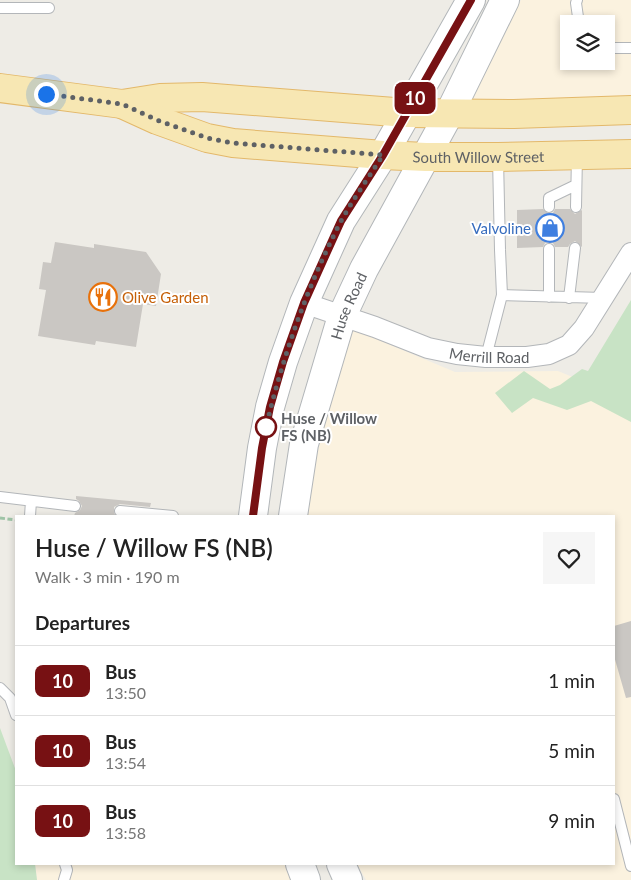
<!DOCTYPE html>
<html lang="en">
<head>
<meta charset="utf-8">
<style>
	body { margin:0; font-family:Lato,sans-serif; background:#f6f6f6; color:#222; height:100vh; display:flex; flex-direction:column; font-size:19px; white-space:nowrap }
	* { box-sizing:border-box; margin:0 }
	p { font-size:16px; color:#767676 }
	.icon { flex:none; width:28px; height:28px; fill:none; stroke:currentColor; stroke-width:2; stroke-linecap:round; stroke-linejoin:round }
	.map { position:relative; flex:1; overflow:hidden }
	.side { position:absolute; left:15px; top:515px; width:600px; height:350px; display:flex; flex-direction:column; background:#fff; border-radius:0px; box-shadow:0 2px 8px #0003 }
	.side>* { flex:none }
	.badge { padding:0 10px; border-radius:8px; font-size:18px; line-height:32px }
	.controls { position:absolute; left:560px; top:15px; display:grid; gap:10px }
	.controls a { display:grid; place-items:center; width:55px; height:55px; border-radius:0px; background:#fff; box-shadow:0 2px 8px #0003; font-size:25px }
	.you { position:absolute; width:25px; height:25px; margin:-12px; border:4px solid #fff; border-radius:50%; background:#1a73e8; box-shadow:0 0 0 8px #1a73e833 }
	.map>.badge { position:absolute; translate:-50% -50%; box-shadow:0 0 0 2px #fff }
	h2 { padding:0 20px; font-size:19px; line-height:45px }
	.round { display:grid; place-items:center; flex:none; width:52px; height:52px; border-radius:0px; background:#f6f6f6 }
	.overview { display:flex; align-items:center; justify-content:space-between; height:85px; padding:0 20px }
	h1 { font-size:24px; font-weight:600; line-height:38px }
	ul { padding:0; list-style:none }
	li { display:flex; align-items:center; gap:15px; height:70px; padding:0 20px; border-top:1px solid #e0e0e0 }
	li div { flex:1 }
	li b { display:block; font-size:19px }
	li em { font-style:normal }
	li .badge { min-width:55px; font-weight:700; text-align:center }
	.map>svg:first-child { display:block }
	.commercial { fill:#fbf2df; fill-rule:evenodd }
	.green { fill:#c8e3c5 }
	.building { fill:#cac7c3 }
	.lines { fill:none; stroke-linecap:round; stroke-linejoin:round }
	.lane-casing { stroke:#b3b6b9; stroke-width:12 }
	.street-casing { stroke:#b3b6b9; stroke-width:22 }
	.secondary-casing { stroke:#b2b6b9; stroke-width:30 }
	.primary-casing { stroke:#e3b86a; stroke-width:30 }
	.path { stroke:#9fc4a7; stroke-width:3; stroke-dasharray:5 2.5; stroke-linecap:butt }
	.lane { stroke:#fff; stroke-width:10 }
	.street { stroke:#fff; stroke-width:20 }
	.secondary { stroke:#fff; stroke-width:28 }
	.primary { stroke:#f7e7b3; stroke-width:28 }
	.line-casing { stroke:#fff; stroke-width:11 }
	.line { stroke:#771113; stroke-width:8 }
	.walk { stroke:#5e6165; stroke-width:5; stroke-dasharray:0 9 }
	.stop-dot { fill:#fff; stroke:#771113; stroke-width:2.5 }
	.labels { text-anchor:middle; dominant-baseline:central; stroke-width:4; stroke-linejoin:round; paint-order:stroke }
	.street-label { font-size:15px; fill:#5e6165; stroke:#fff }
	.shop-label { font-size:15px; fill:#366cbe; stroke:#fff; text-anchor:end }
	.food-label { font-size:15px; fill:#c56008; stroke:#fff; text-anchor:start }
	.stop-label { font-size:15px; font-weight:bold; fill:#5e6165; stroke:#fff; text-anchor:start }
</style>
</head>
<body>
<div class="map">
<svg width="631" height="880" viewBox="0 0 631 880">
	<rect width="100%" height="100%" fill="#eeece6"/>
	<path class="commercial" d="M 521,0 L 631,0 L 631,98 L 469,101 ZM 569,24 L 606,24 L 606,61 L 569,61 Z
		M 350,328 L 455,372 L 558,371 L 631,401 L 631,880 L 366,880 L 357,864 L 614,864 L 614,516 L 301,516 Z
		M 35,864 L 289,864 L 296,880 L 37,880 Z"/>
	<path class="green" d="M 631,300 L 631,422 L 591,401 L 567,410 L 533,398 L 512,413 L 495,393 L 524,371 L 550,389 L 560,385 L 582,369 L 588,371 Z
		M 0,728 L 16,771 L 16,864 L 35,864 L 37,880 L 0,880 Z"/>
	<path class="building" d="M 543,209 L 549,214 L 553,213 L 555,209 L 570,209 L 575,214 L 582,210 L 582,247 L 575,241 L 570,244 L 568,247 L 555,247 L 553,243 L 549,242 L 545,243 L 543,247 L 517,248 L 517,210 Z
		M 55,242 L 94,248 L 94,244 L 146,252 L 161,274 L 156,306 L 143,304 L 136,347 L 96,341 L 95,345 L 38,336 L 46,290 L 39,289 L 43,262 L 51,263 Z
		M 76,496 L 151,503 L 150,507 L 120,504 L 114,507 L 114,513 L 116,516 L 74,516 L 75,513 L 80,510 L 82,506 L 79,501 L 76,499 Z
		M 631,621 L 631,697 L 626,698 L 614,656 L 614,626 Z"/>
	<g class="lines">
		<defs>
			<path id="lane" d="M 577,0 L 576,3 L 579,24
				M 0,8 L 49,8
				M 606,48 L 631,48
				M 549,207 L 549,198 L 576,185
				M 576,207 L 577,155
				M 502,295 L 603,298
				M 549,297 L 549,249
				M 569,298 L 575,248
				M 486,357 L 502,295 L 500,250 L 498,158
				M 0,497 L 75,506
				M 120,511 L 173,516
				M 30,516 L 31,501
				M 0,688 L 10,698 L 16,715
				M 614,799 L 631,866
				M 64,880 L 67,870 L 65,864"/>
			<g id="street">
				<path id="s1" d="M 304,303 L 375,327 L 428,348 L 457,354 L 486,357 L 527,357 L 549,354 L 569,345 L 584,328 L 631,253"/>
			</g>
			<g id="secondary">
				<path d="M 253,516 L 262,448 L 270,407 L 283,362 L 304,303 L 341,221 L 383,155 L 471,0"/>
				<path id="s2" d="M 293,516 L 304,444 L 342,316 L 364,269 L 449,114 L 505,0"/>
				<path d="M 300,864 L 306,880"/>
				<path d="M 341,864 L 348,880"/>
			</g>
			<g id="primary">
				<path d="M 0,88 L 122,104 L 160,98 L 202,97 L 407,113 L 514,114 L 631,110"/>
				<path id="s3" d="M 122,104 L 157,120 L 207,138 L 233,143 L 383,155 L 426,157 L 498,157 L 631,154"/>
			</g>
		</defs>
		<use href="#lane" class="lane-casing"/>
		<use href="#street" class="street-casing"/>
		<use href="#secondary" class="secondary-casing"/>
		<use href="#primary" class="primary-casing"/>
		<path class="path" d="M 0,518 L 16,520"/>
		<use href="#lane" class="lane"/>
		<use href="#street" class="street"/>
		<use href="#secondary" class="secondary"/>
		<use href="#primary" class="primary"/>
	</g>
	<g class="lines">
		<defs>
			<path id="line" d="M 253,516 L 262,448 L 270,407 L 283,362 L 304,303 L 341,221 L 383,155 L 471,0"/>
		</defs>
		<use href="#line" class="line-casing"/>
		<use href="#line" class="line"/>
		<path class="walk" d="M 46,94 L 122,104 L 157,120 L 207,138 L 233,143 L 383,155 C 369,177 353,199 340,223 C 307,287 283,356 266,427"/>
	</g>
	<defs>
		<symbol id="shop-ring" viewBox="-11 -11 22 22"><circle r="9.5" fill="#fff" stroke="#3f7fe0" stroke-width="1.5"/><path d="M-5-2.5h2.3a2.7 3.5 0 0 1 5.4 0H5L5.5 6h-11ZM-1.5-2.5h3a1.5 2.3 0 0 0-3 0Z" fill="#3f7fe0"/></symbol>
		<symbol id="restaurant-ring" viewBox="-11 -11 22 22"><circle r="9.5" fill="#fff" stroke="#e8710a" stroke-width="1.5"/><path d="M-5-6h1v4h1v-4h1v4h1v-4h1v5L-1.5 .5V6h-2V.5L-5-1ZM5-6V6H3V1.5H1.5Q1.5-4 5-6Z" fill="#e8710a"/></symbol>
	</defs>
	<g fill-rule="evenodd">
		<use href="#shop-ring" x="534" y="212" width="32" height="32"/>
		<use href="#restaurant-ring" x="87" y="281" width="32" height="32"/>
	</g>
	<circle class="stop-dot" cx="266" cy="427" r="10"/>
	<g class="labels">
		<g class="street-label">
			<text stroke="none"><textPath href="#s3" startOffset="364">South Willow Street</textPath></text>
			<text stroke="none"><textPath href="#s2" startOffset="218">Huse Road</textPath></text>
			<text stroke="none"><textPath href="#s1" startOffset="194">Merrill Road</textPath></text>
		</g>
		<g class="shop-label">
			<text x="531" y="228">Valvoline</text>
		</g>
		<g class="food-label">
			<text x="122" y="297">Olive Garden</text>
		</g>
		<g class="stop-label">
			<text x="281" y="418">Huse / Willow<tspan x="281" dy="17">FS (NB)</tspan></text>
		</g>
	</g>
</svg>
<div class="controls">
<a><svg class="icon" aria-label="layers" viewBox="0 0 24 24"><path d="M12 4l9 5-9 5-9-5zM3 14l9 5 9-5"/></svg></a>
</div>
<div class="you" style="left:46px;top:94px"></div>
<b class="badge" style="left:415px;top:98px;background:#771113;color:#fff">10</b>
<section class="side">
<div class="overview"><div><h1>Huse / Willow FS (NB)</h1><p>Walk · 3 min · 190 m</p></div><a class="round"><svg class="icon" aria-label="heart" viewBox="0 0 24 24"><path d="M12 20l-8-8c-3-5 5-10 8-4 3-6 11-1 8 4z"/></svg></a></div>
<h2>Departures</h2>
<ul>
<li><span class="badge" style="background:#771113;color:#fff">10</span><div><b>Bus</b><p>13:50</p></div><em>1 min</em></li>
<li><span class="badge" style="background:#771113;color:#fff">10</span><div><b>Bus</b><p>13:54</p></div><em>5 min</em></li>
<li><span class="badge" style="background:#771113;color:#fff">10</span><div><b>Bus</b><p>13:58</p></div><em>9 min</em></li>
</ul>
</section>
</div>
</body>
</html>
